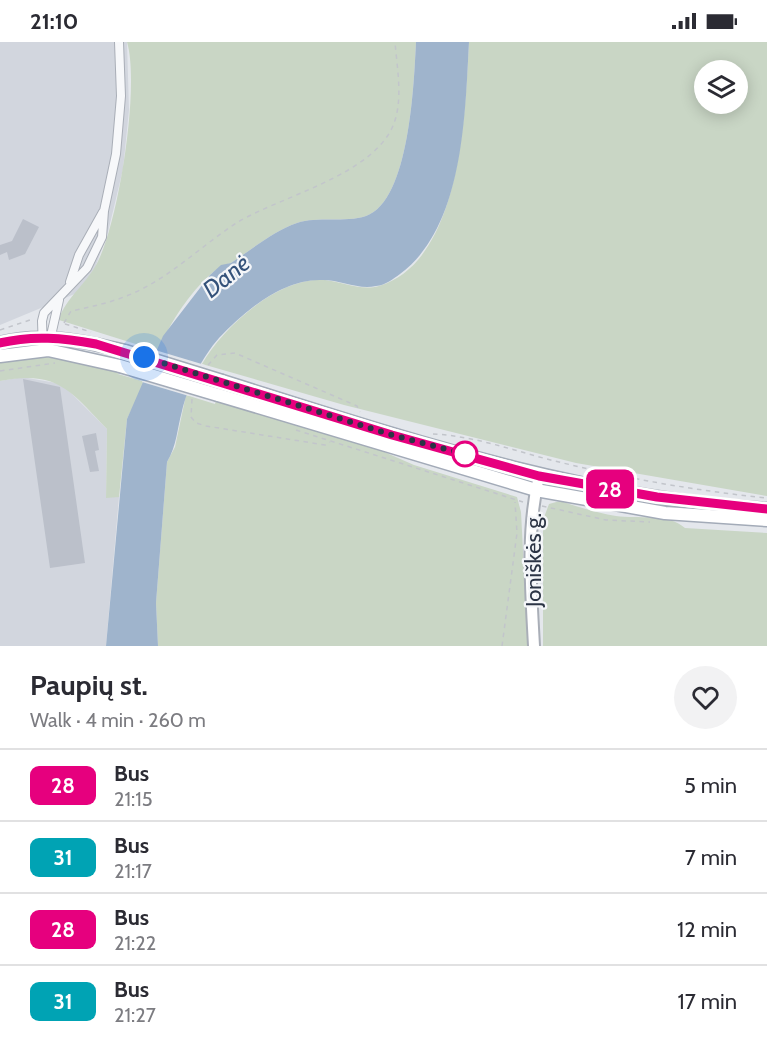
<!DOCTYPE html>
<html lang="en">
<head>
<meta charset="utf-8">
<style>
	body { margin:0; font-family:Cabin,sans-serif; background:#f2f2f3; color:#2b2b33; height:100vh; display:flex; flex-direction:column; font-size:22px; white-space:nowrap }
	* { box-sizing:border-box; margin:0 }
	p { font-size:20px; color:#7c7c81 }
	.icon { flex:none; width:33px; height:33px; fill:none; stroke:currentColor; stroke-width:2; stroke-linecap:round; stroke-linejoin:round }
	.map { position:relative; height:604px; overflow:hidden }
	.drawer { display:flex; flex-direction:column; background:#fff; flex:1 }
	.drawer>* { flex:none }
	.badge { padding:0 12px; border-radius:9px; font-size:21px; line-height:39px }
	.tools { position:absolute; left:694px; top:18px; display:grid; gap:12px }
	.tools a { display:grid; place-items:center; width:54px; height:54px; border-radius:50%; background:#fff; box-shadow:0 3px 15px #0003; font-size:30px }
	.you { position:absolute; width:30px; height:30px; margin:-15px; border:4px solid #fff; border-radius:50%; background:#1a73e8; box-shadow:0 0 0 9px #1a73e833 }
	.map>.badge { position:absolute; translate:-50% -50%; box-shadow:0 0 0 3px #fff }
	.round { display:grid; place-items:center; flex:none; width:63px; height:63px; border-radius:32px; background:#f2f2f3 }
	.summary { display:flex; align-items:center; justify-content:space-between; height:102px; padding:0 30px }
	h1 { font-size:28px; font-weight:700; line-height:45px }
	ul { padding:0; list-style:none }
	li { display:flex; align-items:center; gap:18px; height:72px; padding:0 30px; border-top:2px solid #e1e1e2 }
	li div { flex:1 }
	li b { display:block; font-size:22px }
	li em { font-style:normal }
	li .badge { min-width:66px; font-weight:700; text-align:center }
	.status { display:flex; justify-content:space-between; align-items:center; height:42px; padding:0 30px; background:#fff; direction:ltr }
	.status svg { height:16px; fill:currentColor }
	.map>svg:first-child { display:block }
	.built { fill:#d2d6de }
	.green { fill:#c9d6c5; fill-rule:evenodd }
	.water { fill:#9fb4cc }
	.pier { fill:#e4e7ec }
	.building { fill:#bbc0ca }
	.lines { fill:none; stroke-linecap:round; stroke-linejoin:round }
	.minor-casing { stroke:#a9aeb7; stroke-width:10 }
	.secondary-casing { stroke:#a9aeb7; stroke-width:14 }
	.primary-casing { stroke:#a3abb8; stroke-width:15 }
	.path { stroke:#c2c5cb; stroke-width:1.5; stroke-dasharray:4.5 4.5; stroke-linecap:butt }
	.minor { stroke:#f7f8fa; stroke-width:8 }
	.secondary { stroke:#fff; stroke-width:10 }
	.primary { stroke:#fff; stroke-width:12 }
	.primary-bridge-casing { stroke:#a3abb8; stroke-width:15; stroke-linecap:butt }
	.primary-bridge { stroke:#fff; stroke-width:12 }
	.line-casing { stroke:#fff; stroke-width:14 }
	.line { stroke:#e6007e; stroke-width:9 }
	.walk { stroke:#2b3445; stroke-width:6; stroke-dasharray:0 10.8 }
	.stop-dot { fill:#fff; stroke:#e6007e; stroke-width:3 }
	.labels { text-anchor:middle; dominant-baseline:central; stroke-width:4.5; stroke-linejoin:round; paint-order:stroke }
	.street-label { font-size:22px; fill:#2b3445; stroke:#f4f6f9 }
	.water-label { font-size:24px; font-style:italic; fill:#34527a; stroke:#f4f6f9 }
</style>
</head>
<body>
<div class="status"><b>21:10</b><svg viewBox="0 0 49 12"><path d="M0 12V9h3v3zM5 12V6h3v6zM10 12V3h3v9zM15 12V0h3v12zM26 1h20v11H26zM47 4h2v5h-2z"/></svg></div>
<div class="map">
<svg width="767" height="604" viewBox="0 0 767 604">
	<rect width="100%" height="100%" fill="#e4e7ec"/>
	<path class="built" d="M 0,0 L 127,0 L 129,68 L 123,127 L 108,190 L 95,226 L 77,251 L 0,283 Z
		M 22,335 L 62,342 L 107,387 L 106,455 L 119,455 L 106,604 L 0,604 L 0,339 Z"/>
	<path class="green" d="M 127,0 L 416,0 C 414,39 410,159 366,174 C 344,181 317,174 297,181 C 274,189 252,207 231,221 C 203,227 168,283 158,309 L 59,278 C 64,257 90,239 99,217 C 119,175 140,44 127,0 Z
		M 469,0 L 767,0 L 767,454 L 576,421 L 344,363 L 202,322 C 223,285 279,234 325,238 C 342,240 361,249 379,244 C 462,219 465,70 469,0 ZM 705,28 L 738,28 L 738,62 L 705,62 Z
		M 40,314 L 119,328 L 118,332 L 145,340 L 127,377 L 119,455 L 106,456 L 107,387 C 70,349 58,328 0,339 L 0,321 Z
		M 220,345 L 447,414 L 446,417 L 219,349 Z
		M 186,353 L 215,362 L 216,359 L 373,405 L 414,423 L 517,455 L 521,470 L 528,604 L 158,604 L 156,561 L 167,420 L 175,405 Z
		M 560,459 C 579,465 597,471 616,474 C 638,477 668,471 685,486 L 767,491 L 767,604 L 543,604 L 543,478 L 549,462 Z"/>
	<path class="water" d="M 416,0 L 469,0 C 465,72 464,185 400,232 C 393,237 386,243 376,244 C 358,248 341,238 323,238 C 283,236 245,269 219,296 C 202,315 188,344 182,369 C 177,387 177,403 167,420 L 156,561 L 158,604 L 106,604 L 127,377 L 163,294 L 210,233 L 221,223 L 231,221 C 252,207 274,189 297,181 C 317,174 345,181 366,174 C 410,159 414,39 416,0 Z"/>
	<path class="pier" d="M 155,308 L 205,323 L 189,354 L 142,340 Z"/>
	<path class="building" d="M 23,177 L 39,185 L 25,212 L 9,218 L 7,210 L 0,213 L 0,203 L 12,199 Z
		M 23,337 L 60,345 L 85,521 L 50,526 Z
		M 96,391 L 99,408 L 95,409 L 99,429 L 90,430 L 82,394 Z"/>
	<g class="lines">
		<defs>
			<path id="minor" d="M 70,240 L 79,213 L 103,170
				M 50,298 L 59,258
				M 43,308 L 42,279 L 44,271 L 87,226 L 102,195 L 104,169 L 116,112 L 121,54 L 119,0"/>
			<path id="secondary" d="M 534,604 C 531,547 526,489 539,434"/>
			<path id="primary" d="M 0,301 C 42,290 84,299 125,309
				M 0,314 L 48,308 L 120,324
				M 222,339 C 400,395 579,456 767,467
				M 218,353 L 536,448 L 665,471 L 767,478"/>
		</defs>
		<use href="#minor" class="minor-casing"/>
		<use href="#secondary" class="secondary-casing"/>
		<use href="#primary" class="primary-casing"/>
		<path class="path" d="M 64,281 L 71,269 C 95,264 118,259 140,248 C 176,230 205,201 238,180 C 282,154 369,134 392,86 C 404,61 397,26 395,0
			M 65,282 L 91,290
			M 0,288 L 33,277
			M 208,323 L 217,313 L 235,311 L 357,364 L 360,370
			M 0,329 L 55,321
			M 192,357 L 191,375 L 196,381 L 206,384 L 325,403 L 330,400
			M 296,388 L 523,460
			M 433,392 C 477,394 520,411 563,421 C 630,437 698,449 767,456
			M 542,464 L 606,478 L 650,480
			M 502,604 L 517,491 L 515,460"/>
		<use href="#minor" class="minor"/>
		<use href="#secondary" class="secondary"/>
		<use href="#primary" class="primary"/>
		<defs>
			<path id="primary-bridge" d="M 125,309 L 222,339
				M 120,324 L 218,353"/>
		</defs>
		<use href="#primary-bridge" class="primary-bridge-casing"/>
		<use href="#primary-bridge" class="primary-bridge"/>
	</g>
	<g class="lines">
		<defs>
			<path id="line" d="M 0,301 C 32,293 64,296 96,302 L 392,393 L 539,434 L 657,455 L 767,467"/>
		</defs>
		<use href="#line" class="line-casing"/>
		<use href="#line" class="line"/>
		<path class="walk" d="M 144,315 L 392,393 L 465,412"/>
	</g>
	<circle class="stop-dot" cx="465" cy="412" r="12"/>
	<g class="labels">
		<g class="street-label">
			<text transform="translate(533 518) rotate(-90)">Joniškės g.</text>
		</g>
		<g class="water-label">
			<text transform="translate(226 234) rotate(-39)">Danė</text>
		</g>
	</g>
</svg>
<div class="tools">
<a><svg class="icon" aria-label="layers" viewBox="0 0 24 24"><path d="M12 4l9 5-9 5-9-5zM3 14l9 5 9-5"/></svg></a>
</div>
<div class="you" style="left:144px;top:315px"></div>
<b class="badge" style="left:610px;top:447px;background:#e6007e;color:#fff">28</b>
</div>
<section class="drawer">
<div class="summary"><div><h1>Paupių st.</h1><p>Walk · 4 min · 260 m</p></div><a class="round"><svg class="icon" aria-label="heart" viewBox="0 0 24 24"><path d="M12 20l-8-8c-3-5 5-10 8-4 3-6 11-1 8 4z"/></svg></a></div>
<ul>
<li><span class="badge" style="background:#e6007e;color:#fff">28</span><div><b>Bus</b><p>21:15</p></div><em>5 min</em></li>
<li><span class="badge" style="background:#00a3b4;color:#fff">31</span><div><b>Bus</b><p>21:17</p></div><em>7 min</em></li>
<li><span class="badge" style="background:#e6007e;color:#fff">28</span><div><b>Bus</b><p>21:22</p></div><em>12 min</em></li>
<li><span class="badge" style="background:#00a3b4;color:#fff">31</span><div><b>Bus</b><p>21:27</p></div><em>17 min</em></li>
</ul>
</section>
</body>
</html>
